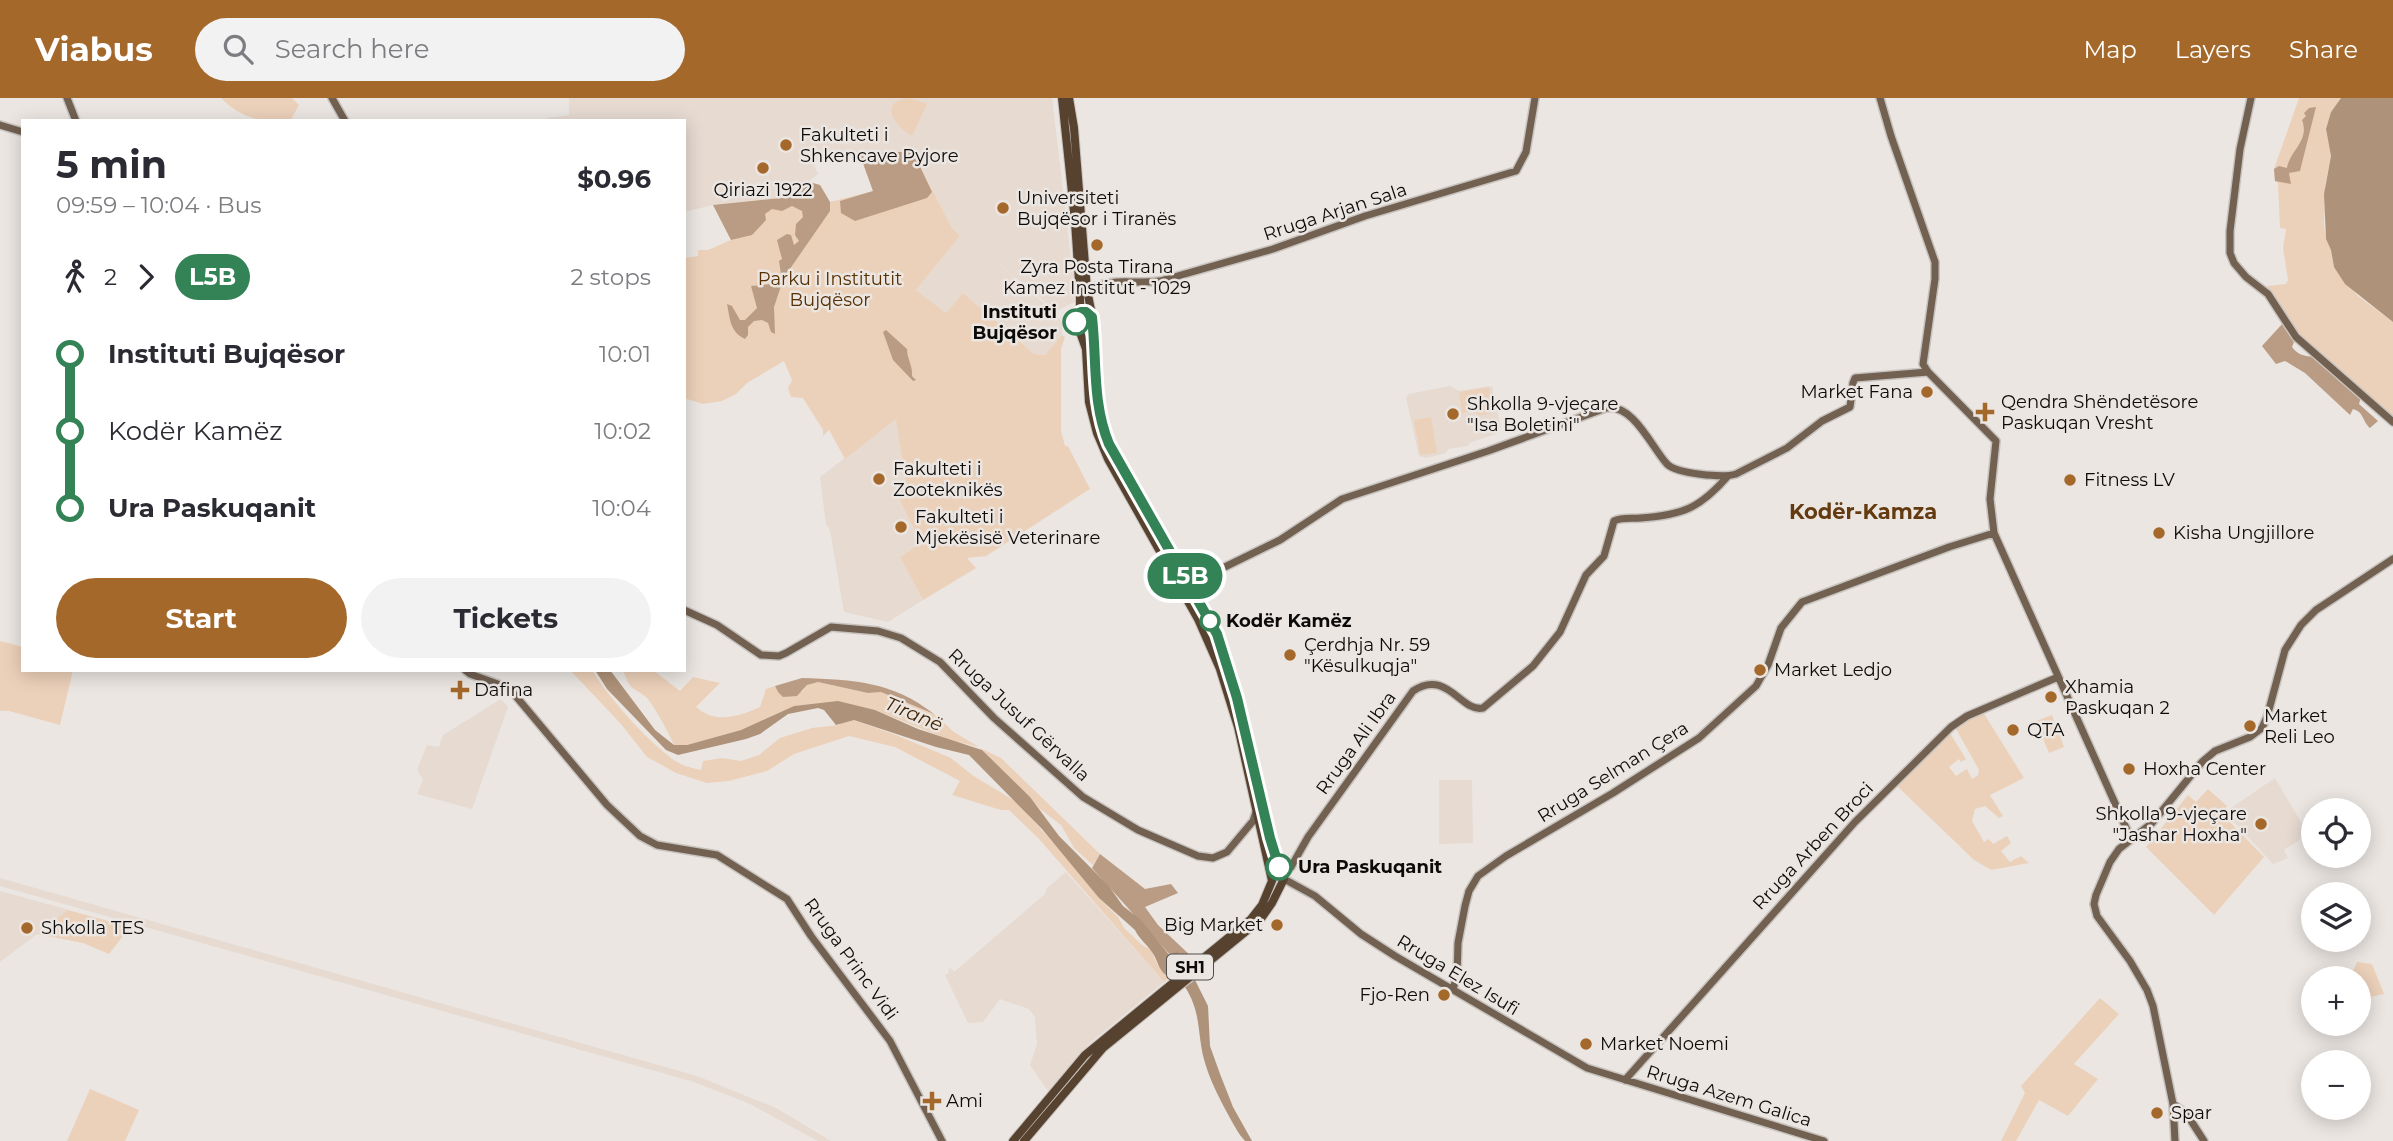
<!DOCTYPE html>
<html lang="en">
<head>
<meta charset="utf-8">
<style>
	body { margin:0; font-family:Montserrat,sans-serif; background:#f2f2f3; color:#2b2b33; height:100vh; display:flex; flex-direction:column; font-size:26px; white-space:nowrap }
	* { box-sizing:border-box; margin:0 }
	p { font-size:23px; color:#7c7c81 }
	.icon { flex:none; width:38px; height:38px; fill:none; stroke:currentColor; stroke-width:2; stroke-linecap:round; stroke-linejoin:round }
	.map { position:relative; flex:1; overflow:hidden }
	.panel { position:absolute; left:21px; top:21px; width:665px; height:553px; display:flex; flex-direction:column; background:#fff; border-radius:0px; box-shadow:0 4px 18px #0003 }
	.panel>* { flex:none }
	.badge { padding:0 14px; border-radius:23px; font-size:24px; line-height:46px }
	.controls { position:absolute; left:2301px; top:700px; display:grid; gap:14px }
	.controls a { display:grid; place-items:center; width:70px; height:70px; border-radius:50%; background:#fff; box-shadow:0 4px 18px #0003; font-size:35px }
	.map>.badge { position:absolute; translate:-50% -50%; box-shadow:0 0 0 4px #fff }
	.legs { display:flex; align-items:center; gap:10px; height:77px; padding:0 35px; font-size:23px }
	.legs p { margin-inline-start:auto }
	.head { display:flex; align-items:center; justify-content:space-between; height:119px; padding:0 35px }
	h1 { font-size:38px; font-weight:700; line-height:52px }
	.cta { display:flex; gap:14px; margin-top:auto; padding:14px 35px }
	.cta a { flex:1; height:80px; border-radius:42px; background:#a5682b; color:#fff; font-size:28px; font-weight:700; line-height:80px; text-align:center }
	.cta a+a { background:#f2f2f3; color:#2b2b33 }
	ul { padding:0 35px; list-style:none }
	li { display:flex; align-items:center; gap:24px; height:77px; font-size:26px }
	li i { display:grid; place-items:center; width:10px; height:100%; margin:0 9px; background:currentColor }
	li i::after { content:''; width:18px; height:18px; margin:-9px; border:5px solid; border-radius:50%; background:#fff }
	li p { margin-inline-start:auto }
	li:first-child i { background:linear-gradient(#0000 50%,currentColor 0) }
	li:last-child i { background:linear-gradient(currentColor 50%,#0000 0) }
	header { display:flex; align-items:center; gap:42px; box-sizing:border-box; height:98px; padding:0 35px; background:#a5682b; color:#fff }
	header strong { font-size:33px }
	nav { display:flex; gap:38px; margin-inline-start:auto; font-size:24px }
	.search { width:490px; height:63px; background:#f2f2f3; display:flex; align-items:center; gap:18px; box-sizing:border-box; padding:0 24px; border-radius:38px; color:#7c7c81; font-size:26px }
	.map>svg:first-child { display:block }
	.built { fill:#e6dad1 }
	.green { fill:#ecd1ba }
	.forest { fill:#b99c83 }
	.water { fill:#ae9279 }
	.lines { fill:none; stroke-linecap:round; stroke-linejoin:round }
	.secondary-casing { stroke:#c7c3bf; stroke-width:10 }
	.primary-casing { stroke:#c7c3bf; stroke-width:10 }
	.secondary { stroke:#726051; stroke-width:7 }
	.primary { stroke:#57422f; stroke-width:8 }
	.line-1-casing { stroke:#fff; stroke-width:16 }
	.line-1 { stroke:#348356; stroke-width:10 }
	.poi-dot { fill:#a5682b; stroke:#ebe6e2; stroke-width:2.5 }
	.stop-1-dot { fill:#fff; stroke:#348356; stroke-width:3.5 }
	.labels { text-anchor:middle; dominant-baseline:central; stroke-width:5; stroke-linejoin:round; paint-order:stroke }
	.shield { fill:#ebe6e2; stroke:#504d4b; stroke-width:2 }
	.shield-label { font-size:16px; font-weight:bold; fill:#0d0b0a }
	.poi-label { font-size:18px; fill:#0d0b0a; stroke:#ebe6e2; text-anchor:start }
	.street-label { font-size:18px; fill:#0d0b0a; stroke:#ebe6e2 }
	.park-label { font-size:18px; fill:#572f01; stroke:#ebe6e2 }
	.stop-label { font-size:18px; font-weight:bold; fill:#0d0b0a; stroke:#ebe6e2; text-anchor:start }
	.water-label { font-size:19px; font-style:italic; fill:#402202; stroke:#ebe6e2 }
	.quarter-label { font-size:21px; font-weight:bold; fill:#643b10; stroke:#ebe6e2 }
</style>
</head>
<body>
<header>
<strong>Viabus</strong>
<div class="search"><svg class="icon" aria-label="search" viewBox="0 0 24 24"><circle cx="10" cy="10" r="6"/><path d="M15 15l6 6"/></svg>Search here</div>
<nav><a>Map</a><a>Layers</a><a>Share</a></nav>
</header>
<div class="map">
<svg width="2393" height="1043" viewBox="0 0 2393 1043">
	<rect width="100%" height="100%" fill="#ebe6e2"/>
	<path class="built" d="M 569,0 L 1052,0 L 1076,203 L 1055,214 L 1045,204 L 981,151 L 1042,203 L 1062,224 L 1062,237 L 1045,257 L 1034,256 L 963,195 L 946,215 L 916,192 L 960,138 L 952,130 L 918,63 L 905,54 L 860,57 L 852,51 L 819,59 L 814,67 L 818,76 L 790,99 L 713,107 L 684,114 L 684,23 L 547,23 L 547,20 L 569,17 Z
		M 1450,288 L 1459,293 L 1492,288 L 1501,330 L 1496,332 L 1496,336 L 1469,345 L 1468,348 L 1448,351 L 1446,355 L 1426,360 L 1419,358 L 1406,300 L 1409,296 Z
		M 897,320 L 907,392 L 899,401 L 921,445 L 900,459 L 923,502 L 888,524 L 844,514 L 830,432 L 826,427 L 820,379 Z
		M 501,601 L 508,609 L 472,711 L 417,696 L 423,682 L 417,672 L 427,647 L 439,649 L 443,637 Z
		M 2275,680 L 2308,736 L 2284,752 L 2288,760 L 2273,766 L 2225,714 Z
		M 1439,682 L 1472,682 L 1473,745 L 1439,746 Z
		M 1066,774 L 1164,884 L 1090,945 L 1048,993 L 1030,967 L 1037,946 L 1035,919 L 1029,911 L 1000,901 L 983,924 L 968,925 L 945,877 L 949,875 L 948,872 L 951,870 L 954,874 L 1045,796 L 1047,790 Z
		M 0,780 L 697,978 L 776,1010 L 831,1043 L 818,1043 L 748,1005 L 694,984 L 0,788 Z
		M 0,793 L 69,812 L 0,864 Z"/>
	<path class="green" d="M 221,0 L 292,0 L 299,7 L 290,23 C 260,23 243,22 221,0 Z
		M 910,0 L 927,6 L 912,38 C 893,27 878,3 910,0 Z
		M 2299,0 L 2341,0 L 2331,14 L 2326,31 L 2331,58 L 2325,88 L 2324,128 L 2326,141 L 2331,152 L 2334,169 L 2358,198 L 2393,224 L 2393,320 L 2297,235 L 2267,188 L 2286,186 L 2288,182 L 2283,150 L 2286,131 L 2280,130 L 2278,85 L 2275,83 L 2274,71 Z
		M 892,54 L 910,54 L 915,58 L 952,130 L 960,138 L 916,192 L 946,215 L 963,195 L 1034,256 L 1045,257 L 1062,237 L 1065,239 L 1061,251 L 1061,333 L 1065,348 L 1068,348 L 1090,391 L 986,458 L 967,460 L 976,470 L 923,502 L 900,459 L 921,445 L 899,401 L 907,392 L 896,321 L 845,361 L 829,332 L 823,338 L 823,332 L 803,300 L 791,299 L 788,290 L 792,282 L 784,263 L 747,285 L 736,296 L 722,303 L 703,306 L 684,300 L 684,160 L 698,158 L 698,152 L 708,152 L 731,142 L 713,107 L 790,99 L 809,84 L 820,87 L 830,104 L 873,93 L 860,57 Z
		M 1489,289 L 1493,315 L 1477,318 L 1476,313 L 1462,315 L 1459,294 Z
		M 1431,319 L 1437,355 L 1420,357 L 1414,322 Z
		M 0,543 L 23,549 L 23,572 L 73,572 L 60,627 L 9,613 L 0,613 Z
		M 570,572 L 592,572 C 606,597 654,651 679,665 C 685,669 694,670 701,672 L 703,663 L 722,660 L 741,663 L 759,657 L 780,640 L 812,630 L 839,627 L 845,623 L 854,622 L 896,637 L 951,660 L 972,677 L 1015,703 L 1072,765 L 1099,800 L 1118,819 L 1124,830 L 1142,847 L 1152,852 C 1154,862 1161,875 1170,879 L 1164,884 L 1039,741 L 1009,712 L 1001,712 L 952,697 L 960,683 L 895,649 L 849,638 L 794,656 L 767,673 L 729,683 L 707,685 L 676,675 L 647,659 L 621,626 Z
		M 623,572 L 653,572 L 680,593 L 693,579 L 720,585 L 696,609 C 715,626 738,619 760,609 L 766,591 L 775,588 L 778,594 L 802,594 L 807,587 L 818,584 L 868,595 L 881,594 L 934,616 L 954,634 L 979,649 L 958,644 L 957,645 L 875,612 L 838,604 L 794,608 L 741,632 L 687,647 L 674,647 C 671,639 653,606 647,600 C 632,587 631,595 623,572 Z
		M 1983,614 L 2024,680 L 1990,697 L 2003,718 L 1999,720 L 1985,708 L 1975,711 L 1972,723 L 1984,744 L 1989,741 L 1993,746 L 2007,738 L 2011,745 L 2001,753 L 2010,764 L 2021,758 L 2029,765 L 1991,772 L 1974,762 L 1896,687 L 1950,635 L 1966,661 L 1961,664 L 1959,661 L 1949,669 L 1956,678 L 1967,671 L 1972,681 L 1978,677 L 1979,672 L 1955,629 Z
		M 2052,617 L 2064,649 L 2049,655 L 2036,623 Z
		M 980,650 L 1001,660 L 1100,756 L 1093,767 L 1074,750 L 1061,727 L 1040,711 Z
		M 2208,691 L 2227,708 L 2222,716 L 2264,759 L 2214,817 L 2146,749 L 2188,697 L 2196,704 Z
		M 68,812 L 130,829 L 109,856 L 83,845 L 37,836 Z
		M 2357,864 L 2372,866 L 2384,896 L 2359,901 L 2359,880 L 2350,880 Z
		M 2100,900 L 2119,916 L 2074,966 L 2098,981 L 2068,1018 L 2039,1002 L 2016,1043 L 2001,1043 L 2025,995 L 2021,988 Z
		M 90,991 L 139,1012 L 125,1043 L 67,1043 Z"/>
	<path class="forest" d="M 2316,9 L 2300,73 L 2289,75 L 2291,86 L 2275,83 L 2274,71 L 2279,68 L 2287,70 C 2290,52 2310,43 2302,22 L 2306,18 L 2304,15 L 2309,10 Z
		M 892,54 L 910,54 L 915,58 L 932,94 L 927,100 L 855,123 L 841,115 L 840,103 L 873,93 L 860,57 Z
		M 809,84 L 820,87 L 830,104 L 830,113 L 785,178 L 781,176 L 779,163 L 782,161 L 777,142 L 787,136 L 791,137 L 794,147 L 799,143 L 795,137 L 796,126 L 803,119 L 802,113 L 792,108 L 782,113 L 772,111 L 765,116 L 766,122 L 752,137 L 731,142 L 713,107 L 790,99 Z
		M 771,186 L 781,188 L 774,209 L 775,236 L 771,234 L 768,225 L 762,222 L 754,223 L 748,229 L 748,237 L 745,241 C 730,234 730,221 727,206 L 732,208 L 740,222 L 745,222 L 757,210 L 751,188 Z
		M 2283,225 L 2294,244 L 2292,249 C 2298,257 2304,258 2315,259 L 2361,299 L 2359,306 L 2378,323 L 2370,330 C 2362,323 2364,314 2353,311 L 2350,317 L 2305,275 L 2285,263 L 2276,266 L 2262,248 Z
		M 886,232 L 907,251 C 907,261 913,268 912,278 L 916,282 L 913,283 L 893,262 L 883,234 Z
		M 802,580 C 854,582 892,583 934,616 L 881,594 L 868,595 L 818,584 L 807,587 L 797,598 L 783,599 L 778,594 L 775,588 Z
		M 1100,756 L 1145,791 L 1171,786 L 1178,795 L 1145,809 L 1158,827 L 1193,860 L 1187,865 L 1171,858 L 1092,770 Z"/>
	<path class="water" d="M 2341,0 L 2393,0 L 2393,224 L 2345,186 L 2334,169 L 2331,152 L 2326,141 L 2324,96 L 2331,58 L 2326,31 L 2331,14 Z
		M 595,572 L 610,572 L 655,632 L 674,647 L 687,647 L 741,632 L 794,608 L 838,603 L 875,612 L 918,631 L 982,652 L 1030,699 L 1059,738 L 1108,787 L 1123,808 L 1141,822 L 1170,858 L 1177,853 L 1181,858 L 1180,860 L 1187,865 L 1170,879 C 1158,874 1159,864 1152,854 C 1147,846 1139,841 1135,832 L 1099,800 L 1042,731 L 969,657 L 936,649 L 854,622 L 836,627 L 824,612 L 818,610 L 788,616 L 760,636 L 746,641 L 678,657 L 666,652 L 607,591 Z
		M 1195,882 L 1208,908 L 1210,948 L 1220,976 L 1233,1009 L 1252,1043 L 1245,1043 L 1240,1037 C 1229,1019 1212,988 1206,968 C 1196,938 1203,917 1185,889 Z"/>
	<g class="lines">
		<defs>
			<path id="secondary" d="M 67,0 L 76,23
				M 332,0 L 345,23
				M 1880,0 L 1891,38 L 1935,164 L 1935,181 L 1923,266 L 1928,274 L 1996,343 L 1990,401 L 1994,435 L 2131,741
				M 2251,0 L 2240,51 L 2230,133 L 2230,155 L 2234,165 L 2246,179 L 2268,196 L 2296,239 L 2393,324
				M 0,27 L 23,34
				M 1087,192 C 1118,178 1130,187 1160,183 L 1273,151 L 1365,118 L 1516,73 L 1526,54 L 1535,0
				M 1190,486 L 1280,442 L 1342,401 L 1488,353 L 1606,310 C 1633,305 1652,350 1667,366 C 1677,376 1723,380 1736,376 L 1787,350 L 1822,323 L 1850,309 L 1853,285 L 1855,280 L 1928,274
				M 684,512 L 717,527 L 761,557 L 779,558 L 786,555 L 831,529 L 878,533 L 901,540 L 940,564 L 994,620 L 1083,699 L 1138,732 L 1198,758 L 1213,760 L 1227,754 L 1253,723 L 1256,714
				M 465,572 L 470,576 L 509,590 L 607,707 L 640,738 L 657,747 L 717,757 L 787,801 L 811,838 L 890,943 L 942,1043
				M 1283,777 L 1291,769 L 1308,739 L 1413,593 C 1447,570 1461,615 1483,610 L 1533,568 L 1560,534 L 1586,477 L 1604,458 L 1614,423 C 1622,419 1632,421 1641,420 C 1683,417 1700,410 1728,378
				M 1284,781 L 1315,798 L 1361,836 L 1395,858 L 1587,970 L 1824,1043
				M 1453,891 L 1457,878 L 1458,845 L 1465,808 L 1469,793 L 1478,778 L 1506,758 L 1613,695 L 1699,640 L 1756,588 L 1768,567 L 1781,530 L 1802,504 L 1949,449 L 1994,435
				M 1625,982 L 1855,724 L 1951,629 L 1967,618 L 2058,579
				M 2173,1006 L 2186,1015 L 2204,1043
				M 2175,1043 L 2173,1006 L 2153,908 L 2147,892 L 2130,863 L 2097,818 L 2094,806 L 2096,797 L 2110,764 L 2119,751 L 2152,725 L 2202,664 L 2215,653 L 2250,639 L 2262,630 L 2267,619 L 2285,552 L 2301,527 L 2316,512 L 2393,461"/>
			<path id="primary" d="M 1013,1043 L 1085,957 L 1251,821 L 1262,807 L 1272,783 L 1238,629 L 1220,571 L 1198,521 L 1108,361 L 1097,335 L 1089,304 L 1086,251 L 1076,223 L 1080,215 L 1080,198 L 1075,123 L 1062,0
				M 1024,1043 L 1103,950 L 1260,822 L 1272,805 L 1284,781 L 1271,746 L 1237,600 L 1217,536 L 1119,365 L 1100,322 L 1095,286 L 1093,222 L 1087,192 L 1074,30 L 1069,0"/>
		</defs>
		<use href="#secondary" class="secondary-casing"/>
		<use href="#primary" class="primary-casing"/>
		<use href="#secondary" class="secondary"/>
		<use href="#primary" class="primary"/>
	</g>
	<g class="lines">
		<defs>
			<path id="line-1" d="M 1076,224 L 1076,218 L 1081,214 L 1086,214 L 1092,219 C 1097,263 1092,305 1109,346 L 1217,536 L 1237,600 L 1270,740 L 1279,769"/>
		</defs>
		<use href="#line-1" class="line-1-casing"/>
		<use href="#line-1" class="line-1"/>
	</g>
	<g class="poi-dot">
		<circle cx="786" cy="47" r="7"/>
		<circle cx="763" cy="70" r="7"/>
		<circle cx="1003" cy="110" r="7"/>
		<circle cx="1097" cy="147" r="7"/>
		<circle cx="1927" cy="294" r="7"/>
		<path d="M1981.5 303.5h7v7h7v7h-7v7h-7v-7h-7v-7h7z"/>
		<circle cx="1453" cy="316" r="7"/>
		<circle cx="879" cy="381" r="7"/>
		<circle cx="2070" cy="382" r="7"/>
		<circle cx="901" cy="429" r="7"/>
		<circle cx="2159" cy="435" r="7"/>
		<circle cx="1290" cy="557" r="7"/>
		<circle cx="1760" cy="572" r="7"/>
		<path d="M456.5 581.5h7v7h7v7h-7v7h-7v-7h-7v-7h7z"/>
		<circle cx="2051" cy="599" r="7"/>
		<circle cx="2250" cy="628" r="7"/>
		<circle cx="2013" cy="632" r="7"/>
		<circle cx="2129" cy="671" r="7"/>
		<circle cx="2261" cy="726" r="7"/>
		<circle cx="1277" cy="827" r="7"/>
		<circle cx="27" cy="830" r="7"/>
		<circle cx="1444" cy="897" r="7"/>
		<circle cx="1586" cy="946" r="7"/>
		<path d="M928.5 992.5h7v7h7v7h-7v7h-7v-7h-7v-7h7z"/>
		<circle cx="2157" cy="1015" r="7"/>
	</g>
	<g class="stop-1-dot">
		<circle cx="1076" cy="224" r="12"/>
		<circle cx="1210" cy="523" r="9"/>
		<circle cx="1279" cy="769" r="12"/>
	</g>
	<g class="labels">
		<rect class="shield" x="1167" y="856.5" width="46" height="25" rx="5"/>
		<g class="shield-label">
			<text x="1190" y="869">SH1</text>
		</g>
		<g class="poi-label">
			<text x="800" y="37">Fakulteti i<tspan x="800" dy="21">Shkencave Pyjore</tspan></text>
			<text x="763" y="92" text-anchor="middle">Qiriazi 1922</text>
			<text x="1017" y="100">Universiteti<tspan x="1017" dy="21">Bujqësor i Tiranës</tspan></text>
			<text x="1097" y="169" text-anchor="middle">Zyra Posta Tirana<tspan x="1097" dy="21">Kamez Institut - 1029</tspan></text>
			<text x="1913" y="294" text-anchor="end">Market Fana</text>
			<text x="2001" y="304">Qendra Shëndetësore<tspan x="2001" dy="21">Paskuqan Vresht</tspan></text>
			<text x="1467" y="306">Shkolla 9-vjeçare<tspan x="1467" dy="21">"Isa Boletini"</tspan></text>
			<text x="893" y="371">Fakulteti i<tspan x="893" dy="21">Zooteknikës</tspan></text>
			<text x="2084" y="382">Fitness LV</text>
			<text x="915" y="419">Fakulteti i<tspan x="915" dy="21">Mjekësisë Veterinare</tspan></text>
			<text x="2173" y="435">Kisha Ungjillore</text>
			<text x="1304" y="547">Çerdhja Nr. 59<tspan x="1304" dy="21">"Kësulkuqja"</tspan></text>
			<text x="1774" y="572">Market Ledjo</text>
			<text x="2065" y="589">Xhamia<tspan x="2065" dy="21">Paskuqan 2</tspan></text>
			<text x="474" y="592">Dafina</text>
			<text x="2264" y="618">Market<tspan x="2264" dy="21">Reli Leo</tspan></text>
			<text x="2027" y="632">QTA</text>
			<text x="2143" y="671">Hoxha Center</text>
			<text x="2247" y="716" text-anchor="end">Shkolla 9-vjeçare<tspan x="2247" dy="21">"Jashar Hoxha"</tspan></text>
			<text x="1263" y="827" text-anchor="end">Big Market</text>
			<text x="41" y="830">Shkolla TES</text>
			<text x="1430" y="897" text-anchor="end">Fjo-Ren</text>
			<text x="1600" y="946">Market Noemi</text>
			<text x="946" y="1003">Ami</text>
			<text x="2171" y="1015">Spar</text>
		</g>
		<g class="street-label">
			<text transform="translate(1335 114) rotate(-18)">Rruga Arjan Sala</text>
			<text transform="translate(1019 617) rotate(43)">Rruga Jusuf Gërvalla</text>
			<text transform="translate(1356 645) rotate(-54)">Rruga Ali Ibra</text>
			<text transform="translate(1613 674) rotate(-32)">Rruga Selman Çera</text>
			<text transform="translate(1813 748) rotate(-47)">Rruga Arben Broci</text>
			<text transform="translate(851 861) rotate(54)">Rruga Princ Vidi</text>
			<text transform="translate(1458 877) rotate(31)">Rruga Elez Isufi</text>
			<text transform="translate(1729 998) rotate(17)">Rruga Azem Galica</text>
		</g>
		<g class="park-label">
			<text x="830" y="181">Parku i Institutit<tspan x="830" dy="21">Bujqësor</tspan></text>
		</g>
		<g class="stop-label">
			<text x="1057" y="214" text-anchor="end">Instituti<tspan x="1057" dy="21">Bujqësor</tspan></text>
			<text x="1226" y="523">Kodër Kamëz</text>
			<text x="1298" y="769">Ura Paskuqanit</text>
		</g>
		<g class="water-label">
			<text transform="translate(914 616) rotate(23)">Tiranë</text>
		</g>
		<g class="quarter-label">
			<text x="1863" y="413">Kodër-Kamza</text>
		</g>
	</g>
</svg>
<div class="controls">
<a><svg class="icon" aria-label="locate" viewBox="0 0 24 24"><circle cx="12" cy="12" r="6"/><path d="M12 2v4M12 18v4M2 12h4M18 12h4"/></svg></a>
<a><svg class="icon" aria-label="layers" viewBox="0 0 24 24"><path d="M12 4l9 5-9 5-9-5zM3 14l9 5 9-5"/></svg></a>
<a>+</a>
<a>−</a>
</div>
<b class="badge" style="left:1185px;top:478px;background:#348356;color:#fff">L5B</b>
<section class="panel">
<div class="head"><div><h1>5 min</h1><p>09:59 – 10:04 · Bus</p></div><b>$0.96</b></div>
<div class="legs"><svg class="icon" aria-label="walk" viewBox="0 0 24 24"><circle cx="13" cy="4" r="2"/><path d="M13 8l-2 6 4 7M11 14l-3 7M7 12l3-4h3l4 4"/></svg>2<svg class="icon" aria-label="forward" viewBox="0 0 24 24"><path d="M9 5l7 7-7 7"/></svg><b class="badge" style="background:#348356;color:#fff">L5B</b><p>2 stops</p></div>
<ul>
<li><i style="color:#348356"></i><b>Instituti Bujqësor</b><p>10:01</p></li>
<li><i style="color:#348356"></i><span>Kodër Kamëz</span><p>10:02</p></li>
<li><i style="color:#348356"></i><b>Ura Paskuqanit</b><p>10:04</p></li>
</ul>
<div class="cta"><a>Start</a><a>Tickets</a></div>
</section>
</div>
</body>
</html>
